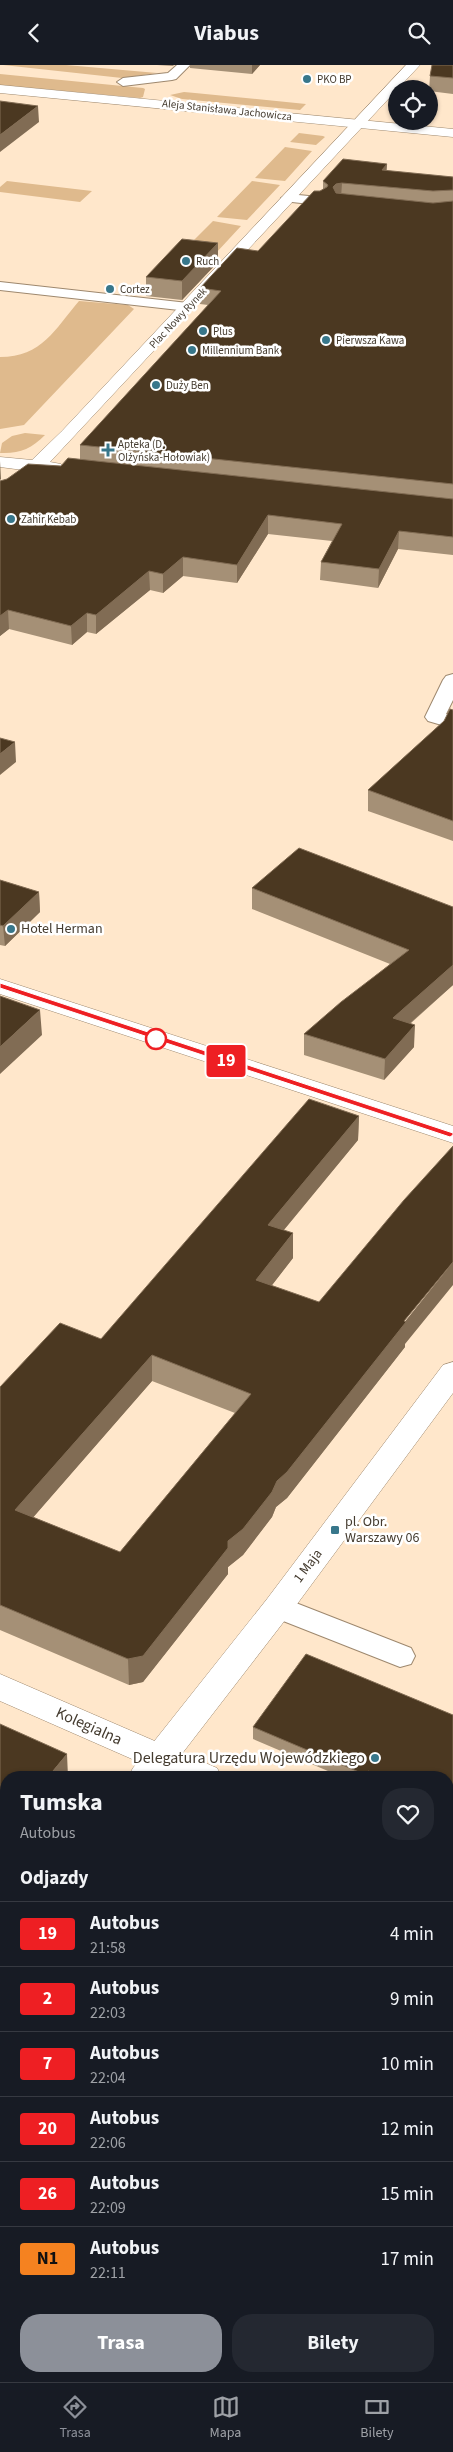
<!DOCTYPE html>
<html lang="pl">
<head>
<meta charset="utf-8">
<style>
	body { margin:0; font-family:"Source Sans 3",sans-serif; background:#242831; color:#f1f3f6; height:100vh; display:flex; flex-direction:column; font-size:19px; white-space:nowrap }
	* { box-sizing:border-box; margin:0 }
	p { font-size:16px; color:#9ea1a6 }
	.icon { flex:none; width:28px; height:28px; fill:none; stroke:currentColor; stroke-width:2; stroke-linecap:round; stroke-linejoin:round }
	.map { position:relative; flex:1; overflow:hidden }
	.details { position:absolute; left:0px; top:1706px; width:454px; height:611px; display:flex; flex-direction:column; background:#171b24; border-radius:20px 20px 0 0; box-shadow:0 1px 4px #0004 }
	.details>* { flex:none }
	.badge { padding:0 10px; border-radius:4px; font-size:18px; line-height:32px }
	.fabs { position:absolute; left:388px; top:15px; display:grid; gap:10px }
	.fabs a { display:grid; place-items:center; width:50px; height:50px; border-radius:50%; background:#171b24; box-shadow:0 1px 4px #0004; font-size:25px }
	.map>.badge { position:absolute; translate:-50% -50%; box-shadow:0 0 0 2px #fff }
	h2 { padding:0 20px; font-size:19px; line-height:45px }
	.round { display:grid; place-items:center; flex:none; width:52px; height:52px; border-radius:20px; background:#242831 }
	.head { display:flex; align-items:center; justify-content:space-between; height:85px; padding:0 20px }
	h1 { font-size:24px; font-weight:700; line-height:38px }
	.primary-button { display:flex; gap:10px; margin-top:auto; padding:10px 20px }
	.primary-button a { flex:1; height:58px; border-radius:20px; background:#8c9099; color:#fff; font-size:20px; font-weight:700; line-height:58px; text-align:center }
	.primary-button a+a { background:#242831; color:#f1f3f6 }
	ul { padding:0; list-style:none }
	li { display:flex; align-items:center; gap:15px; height:65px; padding:0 20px; border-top:1px solid #363941 }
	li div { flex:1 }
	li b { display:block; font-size:19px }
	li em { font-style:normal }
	li .badge { min-width:55px; font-weight:700; text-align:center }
	header { display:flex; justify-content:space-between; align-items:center; height:65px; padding:0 20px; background:#171b24; font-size:22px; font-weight:700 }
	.menu { display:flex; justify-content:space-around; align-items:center; height:70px; border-top:1px solid #363941; background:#171b24; font-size:14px; color:#9ea1a6 }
	.menu a { display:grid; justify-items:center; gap:2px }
	.menu .active { color:#8c9099 }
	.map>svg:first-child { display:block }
	.green { fill:#dfba8d }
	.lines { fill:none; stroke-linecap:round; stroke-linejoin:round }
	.service-casing { stroke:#9e886e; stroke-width:2 }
	.minor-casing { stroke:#9e886e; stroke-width:1 }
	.tertiary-casing { stroke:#9e886e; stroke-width:1 }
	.secondary-casing { stroke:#9e886e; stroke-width:1 }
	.service { fill:#fff; fill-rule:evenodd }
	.minor { fill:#fff; fill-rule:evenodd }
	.tertiary { fill:#fff; fill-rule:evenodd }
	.secondary { fill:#fff; fill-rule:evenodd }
	.wall { fill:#a59076; fill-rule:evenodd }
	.shaded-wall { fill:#816c54 }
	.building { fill:#4b3821; stroke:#816c54; fill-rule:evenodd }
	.line { fill:#ee1f23; stroke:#fff }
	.poi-dot { fill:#38778b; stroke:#fff; stroke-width:2 }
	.stop-dot { fill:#fff; stroke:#ee1f23; stroke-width:2.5 }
	.labels { text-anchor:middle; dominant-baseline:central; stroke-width:5; stroke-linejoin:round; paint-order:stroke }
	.far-poi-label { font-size:11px; fill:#443b2f; stroke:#fff; text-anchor:start }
	.far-street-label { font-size:11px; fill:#443b2f; stroke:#fff }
	.poi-label { font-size:14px; fill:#443b2f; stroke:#fff; text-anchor:start }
	.street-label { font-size:14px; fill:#443b2f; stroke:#fff }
	.near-street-label { font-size:16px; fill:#443b2f; stroke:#fff }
	.near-poi-label { font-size:16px; fill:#443b2f; stroke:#fff; text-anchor:end }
</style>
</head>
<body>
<header><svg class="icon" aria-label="back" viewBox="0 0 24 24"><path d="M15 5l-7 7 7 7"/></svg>Viabus<svg class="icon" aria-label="search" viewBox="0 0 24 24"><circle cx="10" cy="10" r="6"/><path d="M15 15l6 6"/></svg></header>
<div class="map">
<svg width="453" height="2317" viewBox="0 0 453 2317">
	<rect width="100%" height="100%" fill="#ffe7cb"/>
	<path class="green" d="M 3,0 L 66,0 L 157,8 L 122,13 Z
		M 0,9 L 143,23 L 145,24 L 143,32 L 140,33 L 0,20 Z
		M 184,27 L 195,28 L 306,39 L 300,45 L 182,34 L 170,30 Z
		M 299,68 L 323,71 L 325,72 L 316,80 L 290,77 Z
		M 285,82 L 312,86 L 285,116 L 255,113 Z
		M 7,116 L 92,126 L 80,137 L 0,127 L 0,122 Z
		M 252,116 L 280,120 L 247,155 L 217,152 Z
		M 213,156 L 241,161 L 204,201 L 172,197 Z
		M 79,236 L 128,240 L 134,244 L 24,360 L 0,364 L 0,292 C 42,292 55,264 79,236 Z
		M 25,368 L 45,370 C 31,384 19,389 0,388 L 2,378 L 12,371 Z
		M 448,1884 L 453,1887 L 453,2317 L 0,2317 L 0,1999 L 6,1990 L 6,2311 L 448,2311 Z"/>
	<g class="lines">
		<defs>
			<path id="service" d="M 177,0 L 190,0 L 176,14 L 172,15 L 123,21 L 117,17 L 123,13 L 168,8 Z
				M 288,129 L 319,132 L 326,136 L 319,140 L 283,136 L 281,133 Z
				M 0,217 L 188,238 L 195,242 L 188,246 L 0,225 Z
				M 453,609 L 453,635 L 446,649 L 453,651 L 452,663 L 428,656 L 425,652 L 443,615 L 446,611 Z
				M 278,1531 L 411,1583 L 415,1591 L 411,1599 L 400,1602 L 268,1550 L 263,1542 L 268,1534 Z"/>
			<path id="minor" d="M 406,0 L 420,0 L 50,397 L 61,399 L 63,403 L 61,407 L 54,409 L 0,402 L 0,392 L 32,395 L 62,366 Z
				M 453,1297 L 453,1328 L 289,1550 L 164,1712 L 128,1712 L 133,1703 L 267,1534 L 443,1300 Z
				M 6,1882 L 6,1918 L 0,1920 L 0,1884 Z"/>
			<path id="tertiary" d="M 0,914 L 453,1061 L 453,1078 L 0,929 Z
				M 0,1609 L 217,1703 L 222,1712 L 173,1712 L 0,1636 Z
				M 448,1806 L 453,1807 L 453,1836 L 448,1835 Z"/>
			<path id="secondary" d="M 0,20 L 453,64 L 453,72 L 0,28 Z"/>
		</defs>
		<use href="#service" class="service-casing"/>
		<use href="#minor" class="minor-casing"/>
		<use href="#tertiary" class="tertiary-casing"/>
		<use href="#secondary" class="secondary-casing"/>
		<use href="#service" class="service"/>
		<use href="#minor" class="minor"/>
		<use href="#tertiary" class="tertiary"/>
		<use href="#secondary" class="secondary"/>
	</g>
	<path class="wall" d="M 157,0 L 174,0 L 173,1 Z
		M 190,0 L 260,0 L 252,9 L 190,3 Z
		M 453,0 L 453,29 L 429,26 L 430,11 Z
		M 387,99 L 386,106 L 453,112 L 453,490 L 398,484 L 378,523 L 320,515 L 321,497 L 332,476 L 268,469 L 237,518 L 183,511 L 163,528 L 150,525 L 96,569 L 87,567 L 72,580 L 9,564 L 0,571 L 0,416 L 61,401 L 80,395 L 80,380 L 208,240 L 200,239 L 200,223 L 258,186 L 320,126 L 323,125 L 323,116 Z
		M 218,178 L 218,197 L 182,235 L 146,231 L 146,212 Z
		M 453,645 L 453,776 L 368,746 L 368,725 L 444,656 Z
		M 0,815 L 39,827 L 40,847 L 5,881 L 0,880 Z
		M 252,823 L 453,842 L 453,920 L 410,959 L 414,982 L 384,1015 L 304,990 L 304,969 L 390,899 L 252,844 Z
		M 359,1051 L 358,1075 L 284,1165 L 293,1193 L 271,1221 L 405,1279 L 405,1282 L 287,1433 L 276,1442 L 272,1452 L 243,1490 L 228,1502 L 228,1509 L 143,1617 L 129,1620 L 0,1565 L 0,1322 L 101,1274 ZM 152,1316 L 235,1348 L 120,1487 L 33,1452 Z
		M 453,1650 L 453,1756 L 448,1754 L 448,1712 L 342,1712 L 253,1674 L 253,1662 Z"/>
	<path class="shaded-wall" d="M 252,0 L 260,0 L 252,9 Z
		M 38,41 L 39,57 L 0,87 L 0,70 Z
		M 387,99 L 386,115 L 382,105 Z
		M 342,118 L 341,133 L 336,134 L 333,122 L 336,119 Z
		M 218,178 L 218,197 L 182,235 L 182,216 Z
		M 0,396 L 1,414 L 0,415 Z
		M 268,450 L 268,469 L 237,518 L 237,500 Z
		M 399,466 L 398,484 L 378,523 L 379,504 Z
		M 183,492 L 183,511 L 163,528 L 163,509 Z
		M 149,506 L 150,525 L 96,569 L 96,550 Z
		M 8,545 L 9,564 L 0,571 L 0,551 Z
		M 87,548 L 87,567 L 72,580 L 71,561 Z
		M 15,677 L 16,697 L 0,710 L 0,689 Z
		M 39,827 L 40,847 L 5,881 L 3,861 Z
		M 453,900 L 453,920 L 392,974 L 393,953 Z
		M 40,945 L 42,970 L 0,1009 L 0,982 Z
		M 415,960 L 414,982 L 384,1015 L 385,994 Z
		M 359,1051 L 358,1075 L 268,1184 L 268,1160 Z
		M 293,1168 L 293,1193 L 256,1241 L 256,1215 Z
		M 453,1197 L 453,1220 L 405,1279 L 405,1282 L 287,1433 L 276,1442 L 272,1452 L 243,1490 L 228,1502 L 228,1509 L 143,1617 L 129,1620 L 128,1594 L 228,1476 Z
		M 152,1290 L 152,1316 L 17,1471 L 15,1445 Z
		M 67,1689 L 68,1712 L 48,1712 Z
		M 6,1764 L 6,1792 L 0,1800 L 0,1772 Z"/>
	<path class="building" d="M 432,0 L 453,0 L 453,13 L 430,11 Z
		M 0,36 L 38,41 L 0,70 Z
		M 343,94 L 387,99 L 382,105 L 453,112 L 453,125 L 433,126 L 342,118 L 336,119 L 333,122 L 336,128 L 433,138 L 453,136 L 453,419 L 80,380 L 221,226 L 200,223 L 237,183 L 258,186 L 314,126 L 320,126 L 327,122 L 328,120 L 323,116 Z
		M 182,174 L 218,178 L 182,216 L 146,212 Z
		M 68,393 L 453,434 L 453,472 L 399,466 L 379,504 L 321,497 L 342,459 L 268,450 L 237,500 L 183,492 L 163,509 L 149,506 L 96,550 L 87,548 L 71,561 L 8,545 L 0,551 L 0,416 L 7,414 L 28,399 L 61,401 Z
		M 450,644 L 453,645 L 453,756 L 368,725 L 444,656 Z
		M 0,673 L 15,677 L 0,689 Z
		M 299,783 L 453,842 L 453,900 L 393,953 L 415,960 L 385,994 L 304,969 L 341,937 L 409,885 L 252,823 Z
		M 0,815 L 39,827 L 3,861 L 0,860 Z
		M 0,931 L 40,945 L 0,982 Z
		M 309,1034 L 359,1051 L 268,1160 L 293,1168 L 256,1215 L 319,1237 L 404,1135 L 453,1081 L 453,1197 L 404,1256 L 406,1257 L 287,1407 L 277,1416 L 272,1427 L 243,1464 L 228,1476 L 228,1483 L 143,1591 L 128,1594 L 0,1540 L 0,1322 L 60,1258 L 101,1274 ZM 152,1290 L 251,1329 L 120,1487 L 15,1445 Z
		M 306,1589 L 453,1650 L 453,1743 L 448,1740 L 448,1712 L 382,1712 L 368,1706 L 366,1710 L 253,1662 Z
		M 0,1659 L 67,1689 L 48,1712 L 6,1712 L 6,1764 L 0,1772 Z"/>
	<path class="line" d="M 0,918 L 453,1068 L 453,1070 L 450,1072 L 0,923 Z"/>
	<g class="poi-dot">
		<circle cx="307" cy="14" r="5"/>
		<circle cx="186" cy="196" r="5"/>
		<circle cx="110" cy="224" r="5"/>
		<circle cx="203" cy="266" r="5"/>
		<circle cx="326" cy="275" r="5"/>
		<circle cx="192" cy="285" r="5"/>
		<circle cx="156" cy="320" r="5"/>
		<path d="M105.5 377.5h5v5h5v5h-5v5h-5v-5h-5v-5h5z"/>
		<circle cx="11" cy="454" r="5"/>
		<circle cx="11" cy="864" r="5"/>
		<rect x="330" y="1460" width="10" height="10" rx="2.5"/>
		<circle cx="375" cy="1693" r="5"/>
	</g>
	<circle class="stop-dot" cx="156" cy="974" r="10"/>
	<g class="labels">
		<g class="far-poi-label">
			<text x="317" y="14">PKO BP</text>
			<text x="196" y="196">Ruch</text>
			<text x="120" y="224">Cortez</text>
			<text x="213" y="266">Plus</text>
			<text x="336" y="275">Pierwsza Kawa</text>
			<text x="202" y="285">Millennium Bank</text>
			<text x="166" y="320">Duży Ben</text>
			<text x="118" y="379">Apteka (D.<tspan x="118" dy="13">Olżyńska-Hołowiak)</tspan></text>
			<text x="21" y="454">Zahir Kebab</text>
		</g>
		<g class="far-street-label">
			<text transform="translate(227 45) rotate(6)">Aleja Stanisława Jachowicza</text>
			<text transform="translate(178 253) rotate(-47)">Plac Nowy Rynek</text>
		</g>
		<g class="poi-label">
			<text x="21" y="864">Hotel Herman</text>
			<text x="345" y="1457">pl. Obr.<tspan x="345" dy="16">Warszawy 06</tspan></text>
		</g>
		<g class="street-label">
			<text transform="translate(308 1501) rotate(-53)">1 Maja</text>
		</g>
		<g class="near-street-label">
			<text transform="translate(89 1661) rotate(24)">Kolegialna</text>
		</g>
		<g class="near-poi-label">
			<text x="365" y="1693">Delegatura Urzędu Wojewódzkiego</text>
		</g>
	</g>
</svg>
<div class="fabs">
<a><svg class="icon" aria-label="locate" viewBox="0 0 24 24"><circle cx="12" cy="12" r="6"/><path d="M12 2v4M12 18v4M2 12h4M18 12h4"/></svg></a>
</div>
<b class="badge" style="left:226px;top:996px;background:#ee1f23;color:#fff">19</b>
<section class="details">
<div class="head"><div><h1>Tumska</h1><p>Autobus</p></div><a class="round"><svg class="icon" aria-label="heart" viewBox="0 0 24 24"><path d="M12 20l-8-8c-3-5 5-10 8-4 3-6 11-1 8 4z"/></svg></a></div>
<h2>Odjazdy</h2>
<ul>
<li><span class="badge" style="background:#ee1f23;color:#fff">19</span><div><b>Autobus</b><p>21:58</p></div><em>4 min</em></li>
<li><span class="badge" style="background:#ee1f23;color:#fff">2</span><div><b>Autobus</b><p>22:03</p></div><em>9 min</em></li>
<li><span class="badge" style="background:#ee1f23;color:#fff">7</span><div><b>Autobus</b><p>22:04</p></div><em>10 min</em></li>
<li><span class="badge" style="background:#ee1f23;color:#fff">20</span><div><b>Autobus</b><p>22:06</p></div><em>12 min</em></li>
<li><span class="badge" style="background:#ee1f23;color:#fff">26</span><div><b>Autobus</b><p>22:09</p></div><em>15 min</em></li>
<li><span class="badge" style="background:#f58220;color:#111">N1</span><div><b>Autobus</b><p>22:11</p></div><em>17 min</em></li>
</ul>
<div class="primary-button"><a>Trasa</a><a>Bilety</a></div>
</section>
</div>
<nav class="menu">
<a class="active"><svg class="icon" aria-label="directions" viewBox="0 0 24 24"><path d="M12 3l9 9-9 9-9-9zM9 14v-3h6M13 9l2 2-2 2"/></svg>Trasa</a>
<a><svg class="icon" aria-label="map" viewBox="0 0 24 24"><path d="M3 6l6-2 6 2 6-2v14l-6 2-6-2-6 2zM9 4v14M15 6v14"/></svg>Mapa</a>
<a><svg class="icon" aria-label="tickets" viewBox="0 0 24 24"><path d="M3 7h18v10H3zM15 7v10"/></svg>Bilety</a>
</nav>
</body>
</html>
